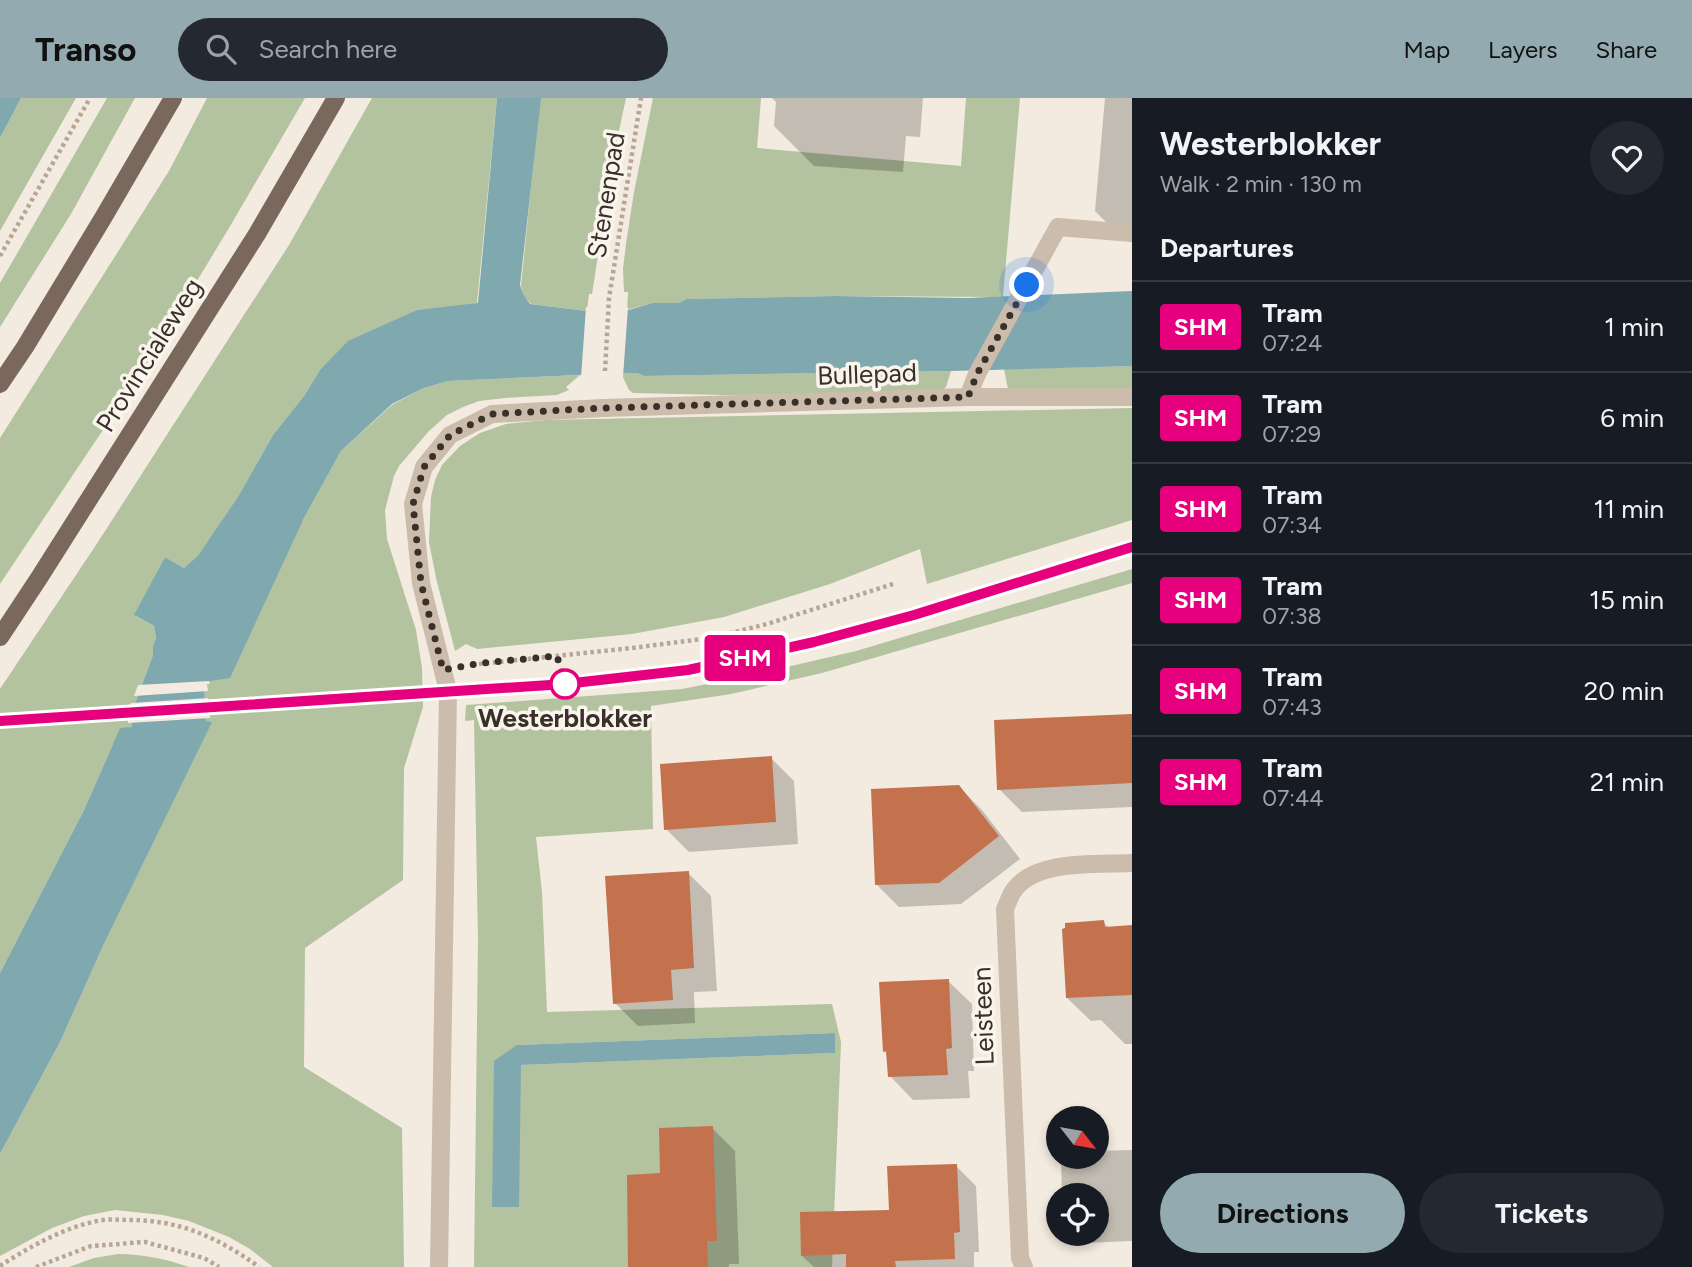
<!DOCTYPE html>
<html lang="en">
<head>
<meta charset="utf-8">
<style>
	body { margin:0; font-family:Figtree,sans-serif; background:#242831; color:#f1f3f6; height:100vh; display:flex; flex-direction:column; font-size:26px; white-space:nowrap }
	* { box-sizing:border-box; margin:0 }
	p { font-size:23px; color:#9ea1a6 }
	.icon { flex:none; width:38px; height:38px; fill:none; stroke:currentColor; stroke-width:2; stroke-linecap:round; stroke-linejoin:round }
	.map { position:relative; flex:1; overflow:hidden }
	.side { display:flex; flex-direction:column; background:#171b24; width:560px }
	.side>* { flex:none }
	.badge { padding:0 14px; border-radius:5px; font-size:24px; line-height:46px }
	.needle { width:46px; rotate:121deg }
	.fabs { position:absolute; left:1046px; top:1008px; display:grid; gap:14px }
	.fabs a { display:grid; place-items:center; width:63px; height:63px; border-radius:50%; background:#171b24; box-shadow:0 4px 10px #0003; font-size:35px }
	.you { position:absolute; width:35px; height:35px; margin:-18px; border:5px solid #fff; border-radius:50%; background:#1a73e8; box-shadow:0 0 0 10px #1a73e833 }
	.map>.badge { position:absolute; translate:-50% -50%; box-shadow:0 0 0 4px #fff }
	h2 { padding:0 28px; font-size:26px; line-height:63px }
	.round { display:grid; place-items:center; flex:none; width:74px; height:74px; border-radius:37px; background:#242831 }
	.headline { display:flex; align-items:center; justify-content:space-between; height:119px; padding:0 28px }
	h1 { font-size:33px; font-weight:700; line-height:52px }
	.primary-button { display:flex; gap:14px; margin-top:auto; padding:14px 28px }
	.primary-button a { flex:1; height:80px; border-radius:42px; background:#93abb0; color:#111; font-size:28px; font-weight:700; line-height:80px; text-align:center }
	.primary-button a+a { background:#242831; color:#f1f3f6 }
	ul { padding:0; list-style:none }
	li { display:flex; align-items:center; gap:21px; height:91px; padding:0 28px; border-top:2px solid #363941 }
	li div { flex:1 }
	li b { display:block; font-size:26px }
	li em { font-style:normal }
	li .badge { min-width:77px; font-weight:700; text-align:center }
	header { display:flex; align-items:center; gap:42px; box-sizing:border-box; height:98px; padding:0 35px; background:#93abb0; color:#111 }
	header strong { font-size:33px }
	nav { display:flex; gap:38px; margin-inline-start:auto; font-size:24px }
	.search { width:490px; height:63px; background:#242831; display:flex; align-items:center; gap:18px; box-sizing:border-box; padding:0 24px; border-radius:38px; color:#9ea1a6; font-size:26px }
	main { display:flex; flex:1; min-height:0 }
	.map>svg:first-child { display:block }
	.green { fill:#b3c29f; fill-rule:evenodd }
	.water { fill:#7fa9af }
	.pier { fill:#f3ebdf }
	.shadow { fill:#0003 }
	.building { fill:#c3724d }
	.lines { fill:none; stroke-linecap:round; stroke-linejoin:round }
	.path { stroke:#b7a695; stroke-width:4.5; stroke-dasharray:3.5 3.5; stroke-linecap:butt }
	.minor { stroke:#cbbcab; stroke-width:18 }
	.major { stroke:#7a685c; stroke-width:18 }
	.rail-casing { stroke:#39302a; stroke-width:8 }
	.rail { stroke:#faf5ec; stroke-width:5; stroke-dasharray:16; stroke-linecap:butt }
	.line-casing { stroke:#fff; stroke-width:16 }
	.line { stroke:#e6007e; stroke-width:10 }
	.walk { stroke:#39302a; stroke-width:7; stroke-dasharray:0 12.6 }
	.stop-dot { fill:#fff; stroke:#e6007e; stroke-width:3.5 }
	.labels { text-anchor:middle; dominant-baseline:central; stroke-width:7; stroke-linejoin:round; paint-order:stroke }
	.street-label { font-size:26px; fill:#39302a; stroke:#faf5ec }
	.stop-label { font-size:26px; font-weight:bold; fill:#39302a; stroke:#faf5ec }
</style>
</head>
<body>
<header>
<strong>Transo</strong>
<div class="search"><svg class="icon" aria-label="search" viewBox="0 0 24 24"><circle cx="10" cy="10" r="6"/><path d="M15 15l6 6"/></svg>Search here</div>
<nav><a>Map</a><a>Layers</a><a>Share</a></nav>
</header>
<main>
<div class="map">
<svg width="1132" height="1169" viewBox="0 0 1132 1169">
	<rect width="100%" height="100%" fill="#f3ebdf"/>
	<path class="green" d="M 21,0 L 76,0 L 0,133 L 0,40 Z
		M 107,0 L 135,0 L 71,116 L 0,229 L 0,185 Z
		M 207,0 L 305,0 L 229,130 L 143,272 L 0,486 L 0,340 L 169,73 Z
		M 372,0 L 497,0 L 477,205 L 462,208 L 417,212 L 320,272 L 304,298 L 273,337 L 239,397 L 198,459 L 184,470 L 165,459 L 135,518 L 154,528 L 156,540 L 153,548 L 153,557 L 136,602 L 132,629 L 113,646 L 84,712 L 0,875 L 0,591 L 98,444 L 289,147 Z
		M 540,0 L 626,0 L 613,61 L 592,196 L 589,196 L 587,213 L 531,206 L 523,197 L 521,188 Z
		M 653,0 L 761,0 L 757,50 L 961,68 L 966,0 L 1020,0 L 1003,199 L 835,198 L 688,201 L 679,205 L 652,205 L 627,212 L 628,194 L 624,194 L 623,171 L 626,146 L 634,94 Z
		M 1132,268 L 1132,290 L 1025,293 L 1008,291 L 1004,271 Z
		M 951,273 L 946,289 L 939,295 L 724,297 L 633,295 L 629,292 L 621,275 L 637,275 L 646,278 Z
		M 580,277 L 566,289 L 569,292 L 557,297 L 505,300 L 479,303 L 463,309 L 447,317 L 429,333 L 399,368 L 394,378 L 385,412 L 387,441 L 416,532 L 422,570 L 423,609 L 404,670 L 403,782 L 305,850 L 304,969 L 402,1030 L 404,1169 L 273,1169 L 250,1151 L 229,1139 L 189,1123 L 163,1117 L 115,1112 L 84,1118 L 52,1130 L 0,1158 L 0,1056 L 61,942 L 103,848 L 211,625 L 206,624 L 204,583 L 303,422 L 341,353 L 392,307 L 424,290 L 448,283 Z
		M 1132,310 L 1132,422 L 927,486 L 920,451 L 830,486 L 724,519 L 632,536 L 477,551 L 466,546 L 455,553 L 436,480 L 429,444 L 431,399 L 435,382 L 442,367 L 460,348 L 480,335 L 506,326 L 546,322 Z
		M 1132,471 L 1132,485 L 822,575 L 731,596 L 651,608 L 653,731 L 536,739 L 542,794 L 547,914 L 832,906 L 841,944 L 832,1169 L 474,1169 L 478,843 L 474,622 L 465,623 L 466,607 L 682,591 L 748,578 L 856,553 ZM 834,935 L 835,955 L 521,967 L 517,947 Z
		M 118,1156 C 142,1156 166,1161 189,1169 L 69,1169 L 94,1160 Z"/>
	<path class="water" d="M 0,0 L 21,0 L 0,40 Z
		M 497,0 L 541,0 L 520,187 L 523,196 L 530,206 L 587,213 L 629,212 L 652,205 L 679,205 L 687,201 L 835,198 L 968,200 L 1132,193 L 1132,268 L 951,273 L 645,278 L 637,275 L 621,275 L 448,283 L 424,290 L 392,306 L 341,353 L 303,422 L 230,580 L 204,584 L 206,623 L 212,624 L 103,848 L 61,942 L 0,1056 L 0,875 L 84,712 L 120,630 L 132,629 L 131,612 L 134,608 L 153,557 L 153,548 L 156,540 L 154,528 L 134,517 L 165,459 L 184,470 L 198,458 L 239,397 L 273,337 L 304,298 L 320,272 L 348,243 L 417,212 L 478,205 Z
		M 835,935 L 835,955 L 521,967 L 519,1109 L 492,1109 L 494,963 L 517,947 Z"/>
	<path class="pier" d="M 586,209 L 628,209 L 623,279 L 581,280 Z
		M 209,583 L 210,586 L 207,586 L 208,593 L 134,598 L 138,587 Z
		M 208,600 L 210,620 L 128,625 L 127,611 L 131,605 Z"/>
	<path class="shadow" d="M 772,0 L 923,0 L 920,39 L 906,38 L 903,74 L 814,68 L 774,28 L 776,4 Z
		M 1105,0 L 1132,0 L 1132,134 L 1115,133 L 1095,113 Z
		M 1132,618 L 1132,709 L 1022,714 L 999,691 Z
		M 771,660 L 794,683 L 798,746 L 689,754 L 666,731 Z
		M 959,689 L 982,712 L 1020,761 L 961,806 L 899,809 L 877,787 Z
		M 688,775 L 711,798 L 717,893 L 694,894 L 695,925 L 638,928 L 615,905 Z
		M 1103,824 L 1109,830 L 1132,829 L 1132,946 L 1125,946 L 1101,922 L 1091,923 L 1067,900 Z
		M 948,883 L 972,906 L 974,973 L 968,973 L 970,1000 L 913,1002 L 890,978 L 888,957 L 884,953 Z
		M 712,1030 L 735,1053 L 739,1166 L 729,1166 L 729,1169 L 630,1169 L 662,1077 Z
		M 1132,1052 L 1132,1143 L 1086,1145 L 1077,1136 L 1097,1136 L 1097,1097 L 1062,1097 L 1061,1059 L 1097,1059 L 1097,1053 Z
		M 956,1068 L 976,1088 L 979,1154 L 974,1154 L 974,1169 L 814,1169 L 802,1158 L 891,1114 Z"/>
	<path class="building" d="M 1132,616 L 1132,685 L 997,692 L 994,622 Z
		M 772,658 L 776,724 L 664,732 L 660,666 Z
		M 959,687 L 999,738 L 939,785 L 875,787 L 871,691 Z
		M 689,773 L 694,870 L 671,872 L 673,902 L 613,906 L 605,778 Z
		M 1104,822 L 1105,829 L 1132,827 L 1132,897 L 1066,900 L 1062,831 L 1065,830 L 1065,825 Z
		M 949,881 L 952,950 L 946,951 L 948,977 L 888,979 L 886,953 L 883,954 L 879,884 Z
		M 713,1028 L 717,1143 L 707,1143 L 708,1169 L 628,1169 L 627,1077 L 660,1075 L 659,1030 Z
		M 957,1066 L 960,1134 L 954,1135 L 955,1161 L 895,1163 L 896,1169 L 846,1169 L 846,1156 L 801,1158 L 800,1114 L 889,1112 L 887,1068 Z"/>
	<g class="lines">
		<path class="path" d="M 0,158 L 90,0
			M 605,273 L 609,200 L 641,0
			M 479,566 L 632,550 L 710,540 L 767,526 L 893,486
			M 0,1168 C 31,1148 66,1128 103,1122 C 112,1121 121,1122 130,1122 C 180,1122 219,1140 259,1169
			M 36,1169 L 91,1148 L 145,1144 L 204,1160 L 219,1169"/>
		<path class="minor" d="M 968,299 L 977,276 L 1058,129 L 1132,135
			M 439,1169 L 448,593 L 421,485 L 413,406 L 424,369 L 450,337 L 492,316 L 603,310 L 968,299 L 1132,299
			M 1024,1169 L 1020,1160 L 1005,811 C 1008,805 1010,797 1014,792 C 1037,761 1097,767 1132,765"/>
		<path class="major" d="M 0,286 L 25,249 L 103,120 L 173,0
			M 0,539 L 39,480 L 257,136 L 336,0"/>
		<defs>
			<path id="rail" d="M 0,623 L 565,586 L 688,572 L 814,545 L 914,517 L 1132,449"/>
		</defs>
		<use href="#rail" class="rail-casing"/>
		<use href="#rail" class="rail"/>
	</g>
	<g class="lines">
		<defs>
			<path id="line" d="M 0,623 L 565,586 L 688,572 L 814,544 L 914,517 L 1132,449"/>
		</defs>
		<use href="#line" class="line-casing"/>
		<use href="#line" class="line"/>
		<path class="walk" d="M 565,586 L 557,558 L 482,565 L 443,572 L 421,485 L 413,406 L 424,369 L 450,337 L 492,316 L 603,310 L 968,299 L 977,276 L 1027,187"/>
	</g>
	<circle class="stop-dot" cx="565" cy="586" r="14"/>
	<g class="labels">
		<g class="street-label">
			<text transform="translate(606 97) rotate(-81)">Stenenpad</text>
			<text transform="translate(149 257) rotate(-58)">Provincialeweg</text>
			<text transform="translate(867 276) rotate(-2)">Bullepad</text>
			<text transform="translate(983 918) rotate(-92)">Leisteen</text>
		</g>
		<g class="stop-label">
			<text x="565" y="620">Westerblokker</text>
		</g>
	</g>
</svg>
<div class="fabs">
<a><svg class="needle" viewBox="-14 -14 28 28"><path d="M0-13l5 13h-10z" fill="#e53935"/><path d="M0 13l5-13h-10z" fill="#9ea1a6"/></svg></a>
<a><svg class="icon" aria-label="locate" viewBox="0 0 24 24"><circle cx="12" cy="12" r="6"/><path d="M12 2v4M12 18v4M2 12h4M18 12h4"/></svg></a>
</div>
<div class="you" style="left:1027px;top:187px"></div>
<b class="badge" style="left:745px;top:560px;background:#e6007e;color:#fff">SHM</b>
</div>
<section class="side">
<div class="headline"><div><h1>Westerblokker</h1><p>Walk · 2 min · 130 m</p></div><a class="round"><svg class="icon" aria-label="heart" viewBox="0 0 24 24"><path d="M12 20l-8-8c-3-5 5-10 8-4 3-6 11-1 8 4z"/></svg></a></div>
<h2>Departures</h2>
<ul>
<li><span class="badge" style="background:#e6007e;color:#fff">SHM</span><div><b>Tram</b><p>07:24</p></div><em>1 min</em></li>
<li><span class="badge" style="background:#e6007e;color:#fff">SHM</span><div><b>Tram</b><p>07:29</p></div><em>6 min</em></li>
<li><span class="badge" style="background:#e6007e;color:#fff">SHM</span><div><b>Tram</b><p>07:34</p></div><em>11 min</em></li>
<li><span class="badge" style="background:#e6007e;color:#fff">SHM</span><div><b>Tram</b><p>07:38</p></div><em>15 min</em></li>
<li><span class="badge" style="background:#e6007e;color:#fff">SHM</span><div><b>Tram</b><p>07:43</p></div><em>20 min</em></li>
<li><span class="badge" style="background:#e6007e;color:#fff">SHM</span><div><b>Tram</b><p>07:44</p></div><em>21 min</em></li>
</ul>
<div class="primary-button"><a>Directions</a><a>Tickets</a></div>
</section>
</main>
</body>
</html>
